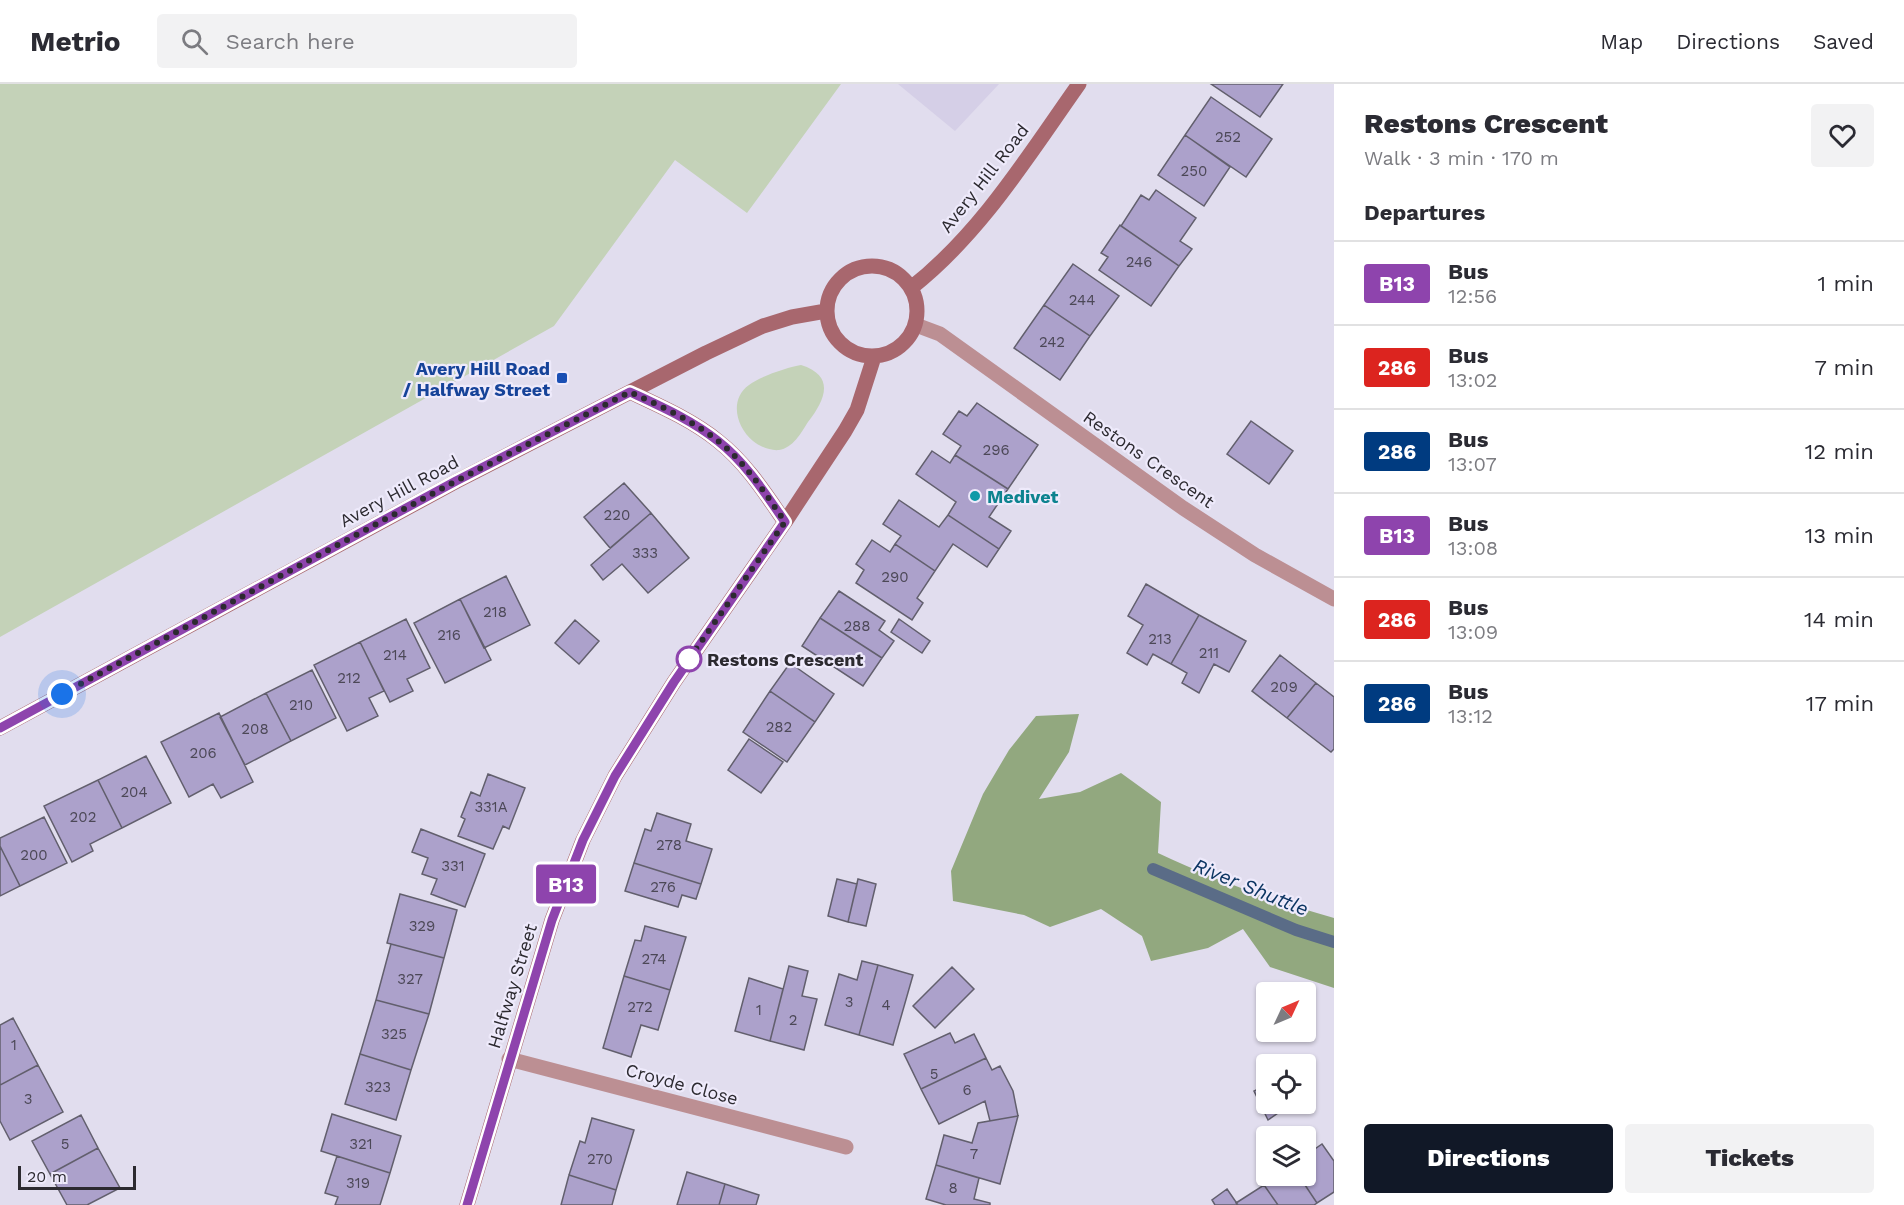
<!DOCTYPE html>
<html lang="en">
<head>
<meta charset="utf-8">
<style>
	body { margin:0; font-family:"Work Sans",sans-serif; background:#f2f2f3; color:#2b2b33; height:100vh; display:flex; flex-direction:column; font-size:22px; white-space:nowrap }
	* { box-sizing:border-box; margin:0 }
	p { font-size:20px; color:#7c7c81 }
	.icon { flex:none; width:33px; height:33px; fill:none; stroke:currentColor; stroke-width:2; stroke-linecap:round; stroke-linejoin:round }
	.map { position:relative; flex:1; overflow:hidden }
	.panel { display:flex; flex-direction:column; background:#fff; width:570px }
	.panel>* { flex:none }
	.badge { padding:0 12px; border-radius:4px; font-size:21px; line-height:39px }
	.needle { width:39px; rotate:46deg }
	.controls { position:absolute; left:1256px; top:898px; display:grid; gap:12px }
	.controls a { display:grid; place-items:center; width:60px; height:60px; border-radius:6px; background:#fff; box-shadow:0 2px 4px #0004; font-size:30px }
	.scale { position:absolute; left:18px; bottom:15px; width:118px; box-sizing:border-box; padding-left:6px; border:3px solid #2c2a30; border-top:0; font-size:16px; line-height:21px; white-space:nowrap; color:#2c2a30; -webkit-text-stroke:4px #eeeafb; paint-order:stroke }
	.you { position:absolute; width:30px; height:30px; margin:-15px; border:4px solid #fff; border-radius:50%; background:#1a73e8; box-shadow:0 0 0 9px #1a73e833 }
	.map>.badge { position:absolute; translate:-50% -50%; box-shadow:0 0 0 3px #fff }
	h2 { padding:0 30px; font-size:22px; line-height:54px }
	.round { display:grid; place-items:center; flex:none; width:63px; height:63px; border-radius:6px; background:#f2f2f3 }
	.headline { display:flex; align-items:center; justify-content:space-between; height:102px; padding:0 30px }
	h1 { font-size:28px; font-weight:800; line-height:45px }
	.primary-button { display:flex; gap:12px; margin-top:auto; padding:12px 30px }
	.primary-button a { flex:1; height:69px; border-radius:6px; background:#111827; color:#fff; font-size:24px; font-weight:800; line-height:69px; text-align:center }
	.primary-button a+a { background:#f2f2f3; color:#2b2b33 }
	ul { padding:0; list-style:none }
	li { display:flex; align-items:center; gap:18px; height:84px; padding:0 30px; border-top:2px solid #e1e1e2 }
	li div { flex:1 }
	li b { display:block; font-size:22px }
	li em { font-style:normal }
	li .badge { min-width:66px; font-weight:700; text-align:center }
	header { display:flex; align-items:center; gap:36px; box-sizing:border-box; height:84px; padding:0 30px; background:#fff; border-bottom:2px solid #e1e1e2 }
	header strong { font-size:28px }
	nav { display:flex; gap:33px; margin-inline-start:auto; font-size:21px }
	.search { width:420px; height:54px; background:#f2f2f3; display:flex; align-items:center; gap:15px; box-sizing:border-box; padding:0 21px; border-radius:6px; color:#7c7c81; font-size:22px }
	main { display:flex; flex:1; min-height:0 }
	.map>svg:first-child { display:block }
	.built { fill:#d5cfe7 }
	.green { fill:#c4d2b8 }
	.forest { fill:#92a87f }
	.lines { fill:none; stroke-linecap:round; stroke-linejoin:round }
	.stream { stroke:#5a6c87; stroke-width:12 }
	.building { fill:#aca1cb; stroke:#625f6d; stroke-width:1.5 }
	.street { stroke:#bc8f93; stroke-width:15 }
	.secondary { stroke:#a8676e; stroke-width:15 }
	.line-casing { stroke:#fff; stroke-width:14 }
	.line { stroke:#8e44ad; stroke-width:9 }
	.walk { stroke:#2c2a30; stroke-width:6; stroke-dasharray:0 10.8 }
	.transit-dot { fill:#1a4fb4; stroke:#eeeafb; stroke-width:2 }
	.culture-dot { fill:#0f9aa8; stroke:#eeeafb; stroke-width:2 }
	.stop-dot { fill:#fff; stroke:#8e44ad; stroke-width:3 }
	.labels { text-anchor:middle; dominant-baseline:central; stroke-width:4.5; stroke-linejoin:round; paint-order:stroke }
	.number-label { font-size:15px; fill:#4c4857 }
	.street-label { font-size:18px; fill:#2c2a30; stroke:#eeeafb }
	.transit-label { font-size:18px; font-weight:bold; fill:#164399; stroke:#eeeafb; text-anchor:end }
	.culture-label { font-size:18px; font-weight:bold; fill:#0d838f; stroke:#eeeafb; text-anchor:start }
	.stop-label { font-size:18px; font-weight:bold; fill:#2c2a30; stroke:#eeeafb; text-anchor:start }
	.water-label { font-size:20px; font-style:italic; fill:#0c3562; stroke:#eeeafb }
</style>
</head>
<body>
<header>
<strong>Metrio</strong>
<div class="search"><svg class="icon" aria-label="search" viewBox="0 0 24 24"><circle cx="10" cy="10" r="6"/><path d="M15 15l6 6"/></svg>Search here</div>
<nav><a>Map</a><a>Directions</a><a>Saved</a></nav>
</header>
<main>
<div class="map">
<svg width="1334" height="1121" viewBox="0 0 1334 1121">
	<rect width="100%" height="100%" fill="#e1ddee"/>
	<path class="built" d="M 898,0 L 999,0 L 955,47 Z"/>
	<path class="green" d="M 0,0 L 841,0 L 747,129 L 675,76 L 554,242 L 0,553 Z
		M 801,281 C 836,292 825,316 808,338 C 801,349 793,364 779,366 C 770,367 759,362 753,357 C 736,343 729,315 749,301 C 759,293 788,283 801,281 Z"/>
	<path class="forest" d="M 1079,630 L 1069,668 L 1039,715 L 1080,708 L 1121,689 L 1161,718 L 1158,769 C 1215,796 1273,817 1334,834 L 1334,904 L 1270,883 L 1243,845 L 1208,864 L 1151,877 L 1142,852 L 1101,825 L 1050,843 L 1024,831 L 953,817 L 951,787 L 983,710 L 1009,666 L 1036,632 Z"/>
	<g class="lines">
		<path class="stream" d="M 1153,785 L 1296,846 L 1334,858"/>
	</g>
	<path class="building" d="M 1211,0 L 1283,0 L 1260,33 Z
		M 1211,13 L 1272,55 L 1246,93 L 1185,51 Z
		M 1185,51 L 1230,83 L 1204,122 L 1158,91 Z
		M 1156,106 L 1196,134 L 1180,157 L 1192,165 L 1179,182 L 1121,142 L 1141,111 L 1149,116 Z
		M 1120,141 L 1179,182 L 1151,222 L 1099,186 L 1108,173 L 1101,169 Z
		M 1073,180 L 1119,212 L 1090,252 L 1044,221 Z
		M 1044,221 L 1090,252 L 1060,296 L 1014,264 Z
		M 977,319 L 1038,361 L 1008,405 L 955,371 L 961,362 L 943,350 L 959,327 L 967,332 Z
		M 1251,337 L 1293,367 L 1269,400 L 1227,370 Z
		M 932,367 L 950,379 L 955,371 L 1008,405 L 989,433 L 1011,447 L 999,465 L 948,431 L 956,418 L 916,390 Z
		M 624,399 L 651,429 L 610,464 L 584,433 Z
		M 899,416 L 939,443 L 948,431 L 999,465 L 987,483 L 953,460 L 935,487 L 895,460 L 901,452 L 883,440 Z
		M 651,429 L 689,474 L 648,509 L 622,480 L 603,496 L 591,481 Z
		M 872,456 L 890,468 L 895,460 L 935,487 L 917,514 L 923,519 L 912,536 L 856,499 L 864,486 L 856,480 Z
		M 506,492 L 530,541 L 484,564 L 460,515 Z
		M 1146,500 L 1199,531 L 1171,580 L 1153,570 L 1147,581 L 1127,569 L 1143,541 L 1128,532 Z
		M 839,507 L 885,537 L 879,546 L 894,557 L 882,574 L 820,534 Z
		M 460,515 L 491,576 L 445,599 L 414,539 Z
		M 1199,531 L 1246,557 L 1229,588 L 1214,580 L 1199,609 L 1182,599 L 1187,589 L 1171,580 Z
		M 820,534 L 882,574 L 863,602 L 802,562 Z
		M 406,535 L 430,584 L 407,595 L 413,607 L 390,618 L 360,558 Z
		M 899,535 L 930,557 L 922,569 L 891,548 Z
		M 575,536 L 599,557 L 579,580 L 555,559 Z
		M 360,558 L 384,607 L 369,614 L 378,632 L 347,647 L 314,581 Z
		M 1280,571 L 1316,599 L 1287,634 L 1252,607 Z
		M 790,579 L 834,610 L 815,638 L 770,607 Z
		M 312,586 L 336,634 L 291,657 L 266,609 Z
		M 1316,599 L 1334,613 L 1334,665 L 1331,668 L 1287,634 Z
		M 770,607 L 815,638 L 787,678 L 743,648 Z
		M 266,609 L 291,657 L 245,681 L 220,633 Z
		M 219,629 L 253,698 L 221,714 L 213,700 L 189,713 L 161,658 Z
		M 749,655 L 783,678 L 761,709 L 728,686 Z
		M 146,672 L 171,719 L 122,744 L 98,696 Z
		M 488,690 L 525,704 L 509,745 L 503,742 L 493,765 L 458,752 L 465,735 L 461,733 L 471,708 L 480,712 Z
		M 98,696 L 122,744 L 90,760 L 93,767 L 72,778 L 44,722 Z
		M 657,729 L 691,740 L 686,757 L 712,765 L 701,800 L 634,779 L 645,745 L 651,747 Z
		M 44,733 L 67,779 L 20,802 L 0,762 L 0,754 Z
		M 421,745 L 485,770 L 465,823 L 431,810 L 437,795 L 422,790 L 428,774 L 412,768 Z
		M 0,762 L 20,802 L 0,812 Z
		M 634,779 L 701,800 L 696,815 L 682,811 L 678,823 L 625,807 Z
		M 837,795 L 857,800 L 848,838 L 828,832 Z
		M 858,795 L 876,800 L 866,842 L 848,838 Z
		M 400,810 L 457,826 L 444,874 L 387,859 Z
		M 645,842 L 686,853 L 670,906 L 624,892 L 635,856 L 641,857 Z
		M 391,860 L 444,874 L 429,930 L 376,916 Z
		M 862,877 L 878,881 L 859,951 L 825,941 L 839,890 L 857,896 Z
		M 878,881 L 913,891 L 893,961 L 859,951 Z
		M 789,882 L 808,887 L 802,912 L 817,915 L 804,966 L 770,957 Z
		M 952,883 L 974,905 L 935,944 L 913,922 Z
		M 624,892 L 670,906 L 658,946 L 641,941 L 631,973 L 603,964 Z
		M 749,894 L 783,905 L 770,957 L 735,947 Z
		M 376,916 L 429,930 L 411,986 L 360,970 Z
		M 13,934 L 38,981 L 0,1001 L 0,941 Z
		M 950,949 L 955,959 L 974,950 L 986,974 L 921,1005 L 904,970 Z
		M 360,970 L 411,986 L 396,1036 L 345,1020 Z
		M 986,974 L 992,986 L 1000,982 L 1013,1007 L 1018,1032 L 990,1037 L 985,1017 L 939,1040 L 921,1005 Z
		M 38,981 L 63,1028 L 10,1056 L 0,1037 L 0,1001 Z
		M 1266,1001 L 1266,1020 L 1291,1020 L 1268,1036 L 1254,1007 Z
		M 332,1030 L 401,1052 L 390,1089 L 321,1067 Z
		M 81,1031 L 98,1064 L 50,1090 L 32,1057 Z
		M 1018,1032 L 1000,1100 L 936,1081 L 944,1051 L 972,1059 L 978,1039 Z
		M 592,1034 L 634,1046 L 616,1106 L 569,1091 L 580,1057 L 585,1059 Z
		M 1322,1060 L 1334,1077 L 1334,1108 L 1317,1119 L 1299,1092 L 1305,1092 L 1305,1072 Z
		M 98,1064 L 120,1104 L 87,1121 L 67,1121 L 50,1090 Z
		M 337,1072 L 390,1089 L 380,1121 L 335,1121 L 338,1113 L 325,1109 Z
		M 936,1081 L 979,1094 L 974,1115 L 990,1119 L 990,1121 L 946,1121 L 926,1115 Z
		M 687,1088 L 725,1100 L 719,1121 L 677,1121 Z
		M 569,1091 L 616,1106 L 612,1121 L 561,1121 Z
		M 1276,1092 L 1299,1092 L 1317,1119 L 1314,1121 L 1278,1121 L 1264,1101 Z
		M 725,1100 L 759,1111 L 756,1121 L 719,1121 Z
		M 1264,1101 L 1278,1121 L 1238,1121 L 1236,1119 Z
		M 1227,1105 L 1238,1121 L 1215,1121 L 1212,1116 Z"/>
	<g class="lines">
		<path class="street" d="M 916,241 L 940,250 L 1183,424 L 1255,471 L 1334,515
			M 509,975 L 846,1063"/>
		<path class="secondary" d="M827 227a45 45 0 1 1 90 0a45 45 0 1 1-90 0Z
			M 911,204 C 981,149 1028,72 1079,0
			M 630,308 C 660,322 692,336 718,357 C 746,379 765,409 785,438
			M 0,644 L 457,397 L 706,269 L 763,242 L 792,233 L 826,227
			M 467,1121 L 552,836 L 583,756 L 615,692 L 674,598 L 785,438 L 845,347 L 857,326 L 874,273"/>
	</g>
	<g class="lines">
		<defs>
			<path id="line" d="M 0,644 L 456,397 L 630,308 C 660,322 692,336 718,357 C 746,379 765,409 785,438 L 674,598 L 615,692 L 583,756 L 552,836 L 467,1121"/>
		</defs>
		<use href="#line" class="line-casing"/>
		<use href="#line" class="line"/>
		<path class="walk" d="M 62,610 L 456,397 L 630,308 C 660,322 692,336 718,357 C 746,379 765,409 785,438 L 687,578 L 689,575"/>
	</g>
	<rect class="transit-dot" x="556" y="288" width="12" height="12" rx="3"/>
	<circle class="culture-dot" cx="975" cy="412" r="6"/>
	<circle class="stop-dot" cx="689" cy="575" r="12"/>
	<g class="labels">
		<g class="number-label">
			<text x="1228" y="53">252</text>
			<text x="1194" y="87">250</text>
			<text x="1139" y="178">246</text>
			<text x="1082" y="216">244</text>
			<text x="1052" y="258">242</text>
			<text x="996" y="366">296</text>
			<text x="617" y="431">220</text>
			<text x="645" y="469">333</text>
			<text x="895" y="493">290</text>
			<text x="495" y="528">218</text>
			<text x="857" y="542">288</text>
			<text x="449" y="551">216</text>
			<text x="1160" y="555">213</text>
			<text x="1209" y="569">211</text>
			<text x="395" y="571">214</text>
			<text x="349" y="594">212</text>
			<text x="1284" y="603">209</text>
			<text x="301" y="621">210</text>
			<text x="779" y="643">282</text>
			<text x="255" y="645">208</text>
			<text x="203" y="669">206</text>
			<text x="134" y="708">204</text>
			<text x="491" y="723">331A</text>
			<text x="83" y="733">202</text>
			<text x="669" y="761">278</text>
			<text x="34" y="771">200</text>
			<text x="453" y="782">331</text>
			<text x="663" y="803">276</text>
			<text x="422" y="842">329</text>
			<text x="654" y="875">274</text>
			<text x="410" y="895">327</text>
			<text x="849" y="918">3</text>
			<text x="886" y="921">4</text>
			<text x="640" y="923">272</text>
			<text x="759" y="926">1</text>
			<text x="793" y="936">2</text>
			<text x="394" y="950">325</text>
			<text x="14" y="961">1</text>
			<text x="934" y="990">5</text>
			<text x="378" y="1003">323</text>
			<text x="967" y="1006">6</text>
			<text x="28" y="1015">3</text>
			<text x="65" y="1060">5</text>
			<text x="361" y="1060">321</text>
			<text x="974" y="1070">7</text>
			<text x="600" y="1075">270</text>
			<text x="358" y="1099">319</text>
			<text x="953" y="1104">8</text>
		</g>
		<g class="street-label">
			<text transform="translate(984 94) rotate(-52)">Avery Hill Road</text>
			<text transform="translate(1149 375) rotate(35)">Restons Crescent</text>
			<text transform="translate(399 407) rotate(-28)">Avery Hill Road</text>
			<text transform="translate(512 902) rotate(-73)">Halfway Street</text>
			<text transform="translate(682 1000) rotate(15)">Croyde Close</text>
		</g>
		<g class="transit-label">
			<text x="550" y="284">Avery Hill Road<tspan x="550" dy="21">/ Halfway Street</tspan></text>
		</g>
		<g class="culture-label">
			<text x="987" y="412">Medivet</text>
		</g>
		<g class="stop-label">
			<text x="707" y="575">Restons Crescent</text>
		</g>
		<g class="water-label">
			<text transform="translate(1251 803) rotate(22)">River Shuttle</text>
		</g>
	</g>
</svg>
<div class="controls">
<a><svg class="needle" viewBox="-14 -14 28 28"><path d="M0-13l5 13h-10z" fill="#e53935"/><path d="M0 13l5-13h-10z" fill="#7c7c81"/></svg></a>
<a><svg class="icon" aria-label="locate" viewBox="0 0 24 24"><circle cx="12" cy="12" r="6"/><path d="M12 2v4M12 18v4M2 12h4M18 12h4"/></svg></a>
<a><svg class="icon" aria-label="layers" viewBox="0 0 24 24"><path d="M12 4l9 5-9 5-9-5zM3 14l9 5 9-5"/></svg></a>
</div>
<div class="scale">20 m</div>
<div class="you" style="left:62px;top:610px"></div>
<b class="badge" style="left:566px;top:800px;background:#8e44ad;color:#fff">B13</b>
</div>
<section class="panel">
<div class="headline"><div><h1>Restons Crescent</h1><p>Walk · 3 min · 170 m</p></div><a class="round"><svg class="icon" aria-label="heart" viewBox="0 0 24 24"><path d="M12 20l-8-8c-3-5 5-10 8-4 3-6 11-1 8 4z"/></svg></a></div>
<h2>Departures</h2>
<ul>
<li><span class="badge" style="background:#8e44ad;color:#fff">B13</span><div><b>Bus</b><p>12:56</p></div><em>1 min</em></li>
<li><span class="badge" style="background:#dc241f;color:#fff">286</span><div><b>Bus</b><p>13:02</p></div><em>7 min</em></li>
<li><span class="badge" style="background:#003b80;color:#fff">286</span><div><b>Bus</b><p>13:07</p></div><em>12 min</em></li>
<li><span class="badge" style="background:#8e44ad;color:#fff">B13</span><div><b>Bus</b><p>13:08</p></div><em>13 min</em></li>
<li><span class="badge" style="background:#dc241f;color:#fff">286</span><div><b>Bus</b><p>13:09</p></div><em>14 min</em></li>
<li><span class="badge" style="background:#003b80;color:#fff">286</span><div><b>Bus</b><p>13:12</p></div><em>17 min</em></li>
</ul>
<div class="primary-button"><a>Directions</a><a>Tickets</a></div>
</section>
</main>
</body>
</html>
